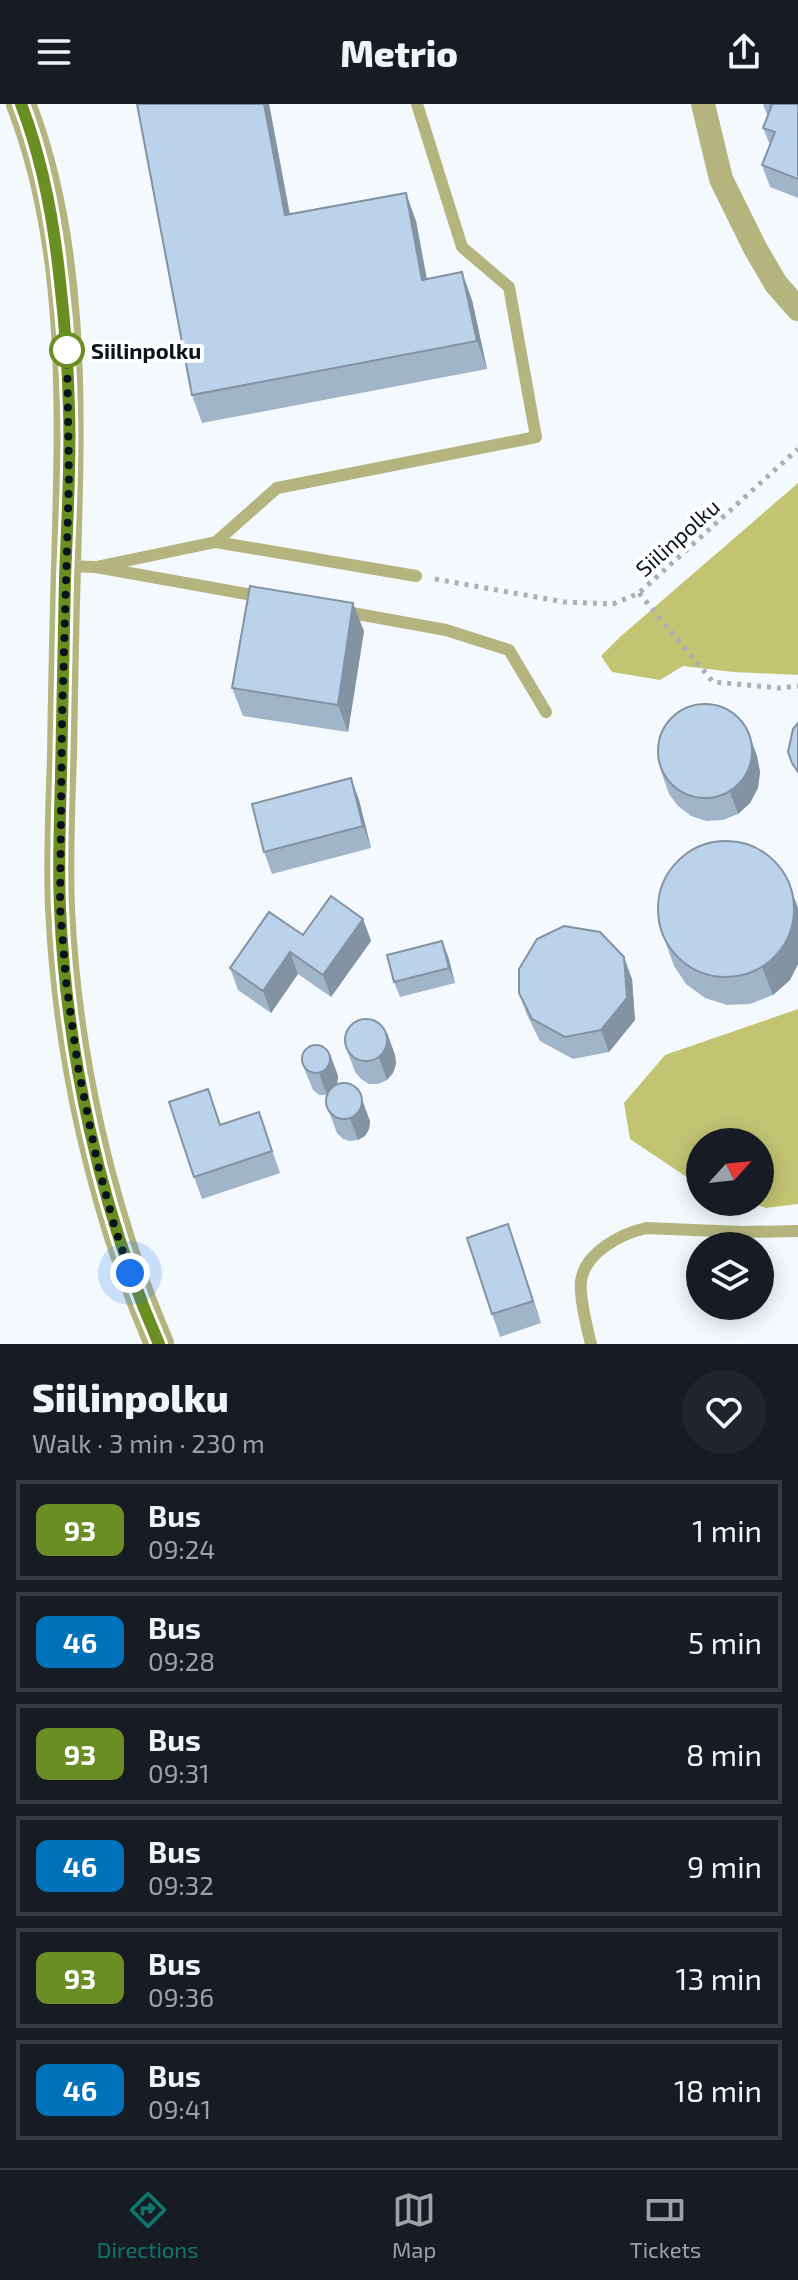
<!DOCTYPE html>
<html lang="en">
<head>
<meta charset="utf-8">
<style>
	body { margin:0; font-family:"Exo 2",sans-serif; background:#20242c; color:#f1f3f6; height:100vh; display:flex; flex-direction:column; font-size:30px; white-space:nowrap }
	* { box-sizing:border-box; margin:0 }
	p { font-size:26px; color:#9ea1a6 }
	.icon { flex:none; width:44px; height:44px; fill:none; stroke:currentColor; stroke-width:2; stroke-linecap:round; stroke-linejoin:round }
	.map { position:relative; height:1240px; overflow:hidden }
	.side { display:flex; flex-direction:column; background:#171b24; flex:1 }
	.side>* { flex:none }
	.badge { padding:0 16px; border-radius:12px; font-size:28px; line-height:52px }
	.needle { width:52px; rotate:63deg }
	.controls { position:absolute; left:686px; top:1024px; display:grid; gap:16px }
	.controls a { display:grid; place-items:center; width:88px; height:88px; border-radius:50%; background:#171b24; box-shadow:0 4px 20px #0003; font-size:40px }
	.you { position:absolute; width:40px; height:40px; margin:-20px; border:6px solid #fff; border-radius:50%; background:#1a73e8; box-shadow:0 0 0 12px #1a73e833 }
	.map>.badge { position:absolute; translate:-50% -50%; box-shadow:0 0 0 4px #fff }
	.round { display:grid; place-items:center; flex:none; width:84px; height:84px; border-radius:42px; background:#20242c }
	.headline { display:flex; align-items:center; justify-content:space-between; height:136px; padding:0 32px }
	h1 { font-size:38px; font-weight:800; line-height:60px }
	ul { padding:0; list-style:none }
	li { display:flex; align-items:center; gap:24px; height:100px; margin:0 16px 12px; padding:0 16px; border:4px solid #363941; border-radius:0px }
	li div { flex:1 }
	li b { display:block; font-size:30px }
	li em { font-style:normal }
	li .badge { min-width:88px; font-weight:700; text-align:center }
	header { display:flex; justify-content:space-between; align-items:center; height:104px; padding:0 32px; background:#171b24; font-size:36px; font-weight:800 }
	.menu { display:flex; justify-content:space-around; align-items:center; height:112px; border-top:2px solid #363941; background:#171b24; font-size:22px; color:#9ea1a6 }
	.menu a { display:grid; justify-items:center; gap:4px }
	.menu .selected { color:#0f766e }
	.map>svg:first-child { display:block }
	.forest { fill:#c3c472 }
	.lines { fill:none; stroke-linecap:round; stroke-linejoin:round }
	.path { stroke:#aab0b6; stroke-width:5; stroke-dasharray:4 6; stroke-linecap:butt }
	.service { stroke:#b4b57e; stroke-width:12 }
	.minor { stroke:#b4b57e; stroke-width:24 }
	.tertiary { stroke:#b4b57e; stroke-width:30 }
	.wall { fill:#a1b5ca }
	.shaded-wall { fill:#8393a4 }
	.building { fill:#bbd2eb; stroke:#8393a4; stroke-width:2 }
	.line-casing { stroke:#fff; stroke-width:18 }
	.line { stroke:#6b8e23; stroke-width:12 }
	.walk { stroke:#0a121b; stroke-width:8; stroke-dasharray:0 14.4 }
	.stop-dot { fill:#fff; stroke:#6b8e23; stroke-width:4 }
	.labels { text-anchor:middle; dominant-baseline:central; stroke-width:8; stroke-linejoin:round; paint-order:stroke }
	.stop-label { font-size:22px; font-weight:bold; fill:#0a121b; stroke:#fff; text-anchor:start }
	.street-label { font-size:22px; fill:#0a121b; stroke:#fff }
</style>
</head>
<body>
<header><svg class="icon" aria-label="menu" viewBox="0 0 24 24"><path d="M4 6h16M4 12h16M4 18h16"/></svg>Metrio<svg class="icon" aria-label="share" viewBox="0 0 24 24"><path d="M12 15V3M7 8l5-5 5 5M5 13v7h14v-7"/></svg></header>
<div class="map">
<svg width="798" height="1240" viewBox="0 0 798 1240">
	<rect width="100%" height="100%" fill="#f4f9fe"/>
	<path class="forest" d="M 798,379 L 798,571 L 733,568 L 683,562 L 660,576 L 612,568 L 601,552 L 621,532 Z
		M 798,905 L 798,1100 L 766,1104 L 749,1098 L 760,1098 L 760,1038 L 700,1038 L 700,1082 L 630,1035 L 624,999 L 665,951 Z"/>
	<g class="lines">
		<path class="path" d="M 435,475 L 564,498 L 613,500 L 639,489 L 798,345
			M 639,489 L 713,578 L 780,584 L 798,582"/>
		<path class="service" d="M 216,438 L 277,384 L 536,333 L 509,183 L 462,143 L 417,0
			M 66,462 L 96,463 L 216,438 L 416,472
			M 96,463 L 264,493
			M 341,507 L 446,526 L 509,546 L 546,608
			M 591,1240 C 587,1224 579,1193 581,1177 C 585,1148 621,1130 646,1124 L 742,1128 L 798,1127"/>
		<path class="minor" d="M 703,0 L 721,75 L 755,144 L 776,180 L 798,205"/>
		<path class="tertiary" d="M 21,0 C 77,144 70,311 66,463 C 64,526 63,589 62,652 C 60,703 58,754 60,804 C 67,952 101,1104 159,1240"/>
	</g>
	<path class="wall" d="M 137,0 L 269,0 L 290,110 L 416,117 L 427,175 L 472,196 L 487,265 L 202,319 L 192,291 Z
		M 763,0 L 798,0 L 798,94 L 770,83 L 762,61 L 770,41 L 763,24 L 768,13 Z
		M 364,527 L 348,628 L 243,612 L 232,584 Z
		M 749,630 L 757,652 L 760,668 L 758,684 L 750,699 L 738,710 L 723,716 L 706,717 L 691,712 L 678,702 L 669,690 L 661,667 Z
		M 351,674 L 359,696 L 371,744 L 272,770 L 264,748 Z
		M 789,781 L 798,804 L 798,860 L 790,876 L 773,891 L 750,900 L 727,901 L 705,894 L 686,880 L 674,862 L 664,834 Z
		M 363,815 L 371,837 L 331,893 L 298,870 L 271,909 L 238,886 L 230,864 L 303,831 Z
		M 448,852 L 455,879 L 400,893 L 394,878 Z
		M 632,875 L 635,916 L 609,948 L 573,955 L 540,937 L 527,911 L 519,889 Z
		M 387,929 L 395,951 L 396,960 L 393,969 L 387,976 L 378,980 L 369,980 L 361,975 L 355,968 L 347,946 Z
		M 330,950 L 338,972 L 337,980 L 370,1017 L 369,1025 L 365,1032 L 358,1036 L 350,1037 L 343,1035 L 337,1029 L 326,1000 L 327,991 L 319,991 L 313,986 L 301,957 Z
		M 259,1008 L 280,1069 L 202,1095 L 194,1073 L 221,1021 Z
		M 508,1120 L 541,1219 L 500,1233 L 492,1210 Z"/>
	<path class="shaded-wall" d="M 264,0 L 269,0 L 295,139 L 285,111 Z
		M 406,89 L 416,117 L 432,204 L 422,176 Z
		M 462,168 L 472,196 L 487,265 L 477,237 Z
		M 353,499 L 364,527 L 348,628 L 338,601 Z
		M 749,630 L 757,652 L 760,668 L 758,684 L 750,699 L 738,710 L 730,688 Z
		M 351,674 L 359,696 L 371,744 L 363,722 Z
		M 789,781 L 798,804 L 798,860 L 790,876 L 773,891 L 762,863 Z
		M 363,815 L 371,837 L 331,893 L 323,871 Z
		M 442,837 L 448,852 L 455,879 L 449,864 Z
		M 290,848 L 298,870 L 271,909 L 263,887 Z
		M 624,853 L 632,875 L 635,916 L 609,948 L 601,926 Z
		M 387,929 L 395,951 L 396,960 L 393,969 L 387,976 L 379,954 Z
		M 330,950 L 338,972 L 337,984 L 327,991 L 319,969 Z
		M 362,995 L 370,1017 L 369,1025 L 365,1032 L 358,1036 L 350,1014 Z
		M 508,1120 L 516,1142 L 541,1219 L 533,1197 Z"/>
	<path class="building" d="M 137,0 L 264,0 L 285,111 L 406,89 L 422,176 L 462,168 L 477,237 L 192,291 Z
		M 769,0 L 798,0 L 798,75 L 762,61 L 775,28 L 763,24 L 772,1 Z
		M 250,482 L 353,499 L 338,601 L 232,584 Z
		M658 647a47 47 0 1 1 94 0a47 47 0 1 1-94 0Z
		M 798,619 L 798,668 L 792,659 L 788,648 L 793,625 Z
		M 351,674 L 363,722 L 264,748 L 252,700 Z
		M658 805a68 68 0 1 1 136 0a68 68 0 1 1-136 0Z
		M 331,792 L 363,815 L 323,871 L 290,848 L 263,887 L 230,864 L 269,808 L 303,831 Z
		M 564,822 L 600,828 L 624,853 L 627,894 L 601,926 L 565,933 L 532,915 L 519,889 L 519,865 L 537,835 Z
		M 442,837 L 449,864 L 394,878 L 387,851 Z
		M345 936a21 21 0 1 1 42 0a21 21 0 1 1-42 0Z
		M302 955a14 14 0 1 1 28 0a14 14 0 1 1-28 0Z
		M326 997a18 18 0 1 1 36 0a18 18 0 1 1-36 0Z
		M 208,985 L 220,1021 L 259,1008 L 272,1047 L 194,1073 L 169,998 Z
		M 508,1120 L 533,1197 L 492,1210 L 467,1134 Z"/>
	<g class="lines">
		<defs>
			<path id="line" d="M 21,0 C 43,57 54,118 60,178 C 65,220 68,262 69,305 C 71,362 67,418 65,475 C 64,541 62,606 61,671 C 60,715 58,760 60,804 C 66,948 101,1108 159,1240"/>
		</defs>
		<use href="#line" class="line-casing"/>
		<use href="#line" class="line"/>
		<path class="walk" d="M 67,246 L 69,373 L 62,616 L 60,803 L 66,877 L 78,963 L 97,1057 L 114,1121 L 130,1169"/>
	</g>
	<circle class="stop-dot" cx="67" cy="246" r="16"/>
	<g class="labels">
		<g class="stop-label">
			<text x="91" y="246">Siilinpolku</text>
		</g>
		<g class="street-label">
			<text transform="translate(677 433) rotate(-42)">Siilinpolku</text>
		</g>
	</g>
</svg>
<div class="controls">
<a><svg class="needle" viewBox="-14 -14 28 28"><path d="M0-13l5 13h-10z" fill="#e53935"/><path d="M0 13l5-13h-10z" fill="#9ea1a6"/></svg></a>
<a><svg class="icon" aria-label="layers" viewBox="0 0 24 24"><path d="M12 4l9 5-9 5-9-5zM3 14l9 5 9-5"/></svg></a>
</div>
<div class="you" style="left:130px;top:1169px"></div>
</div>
<section class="side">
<div class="headline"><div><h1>Siilinpolku</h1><p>Walk · 3 min · 230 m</p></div><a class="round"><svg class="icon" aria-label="heart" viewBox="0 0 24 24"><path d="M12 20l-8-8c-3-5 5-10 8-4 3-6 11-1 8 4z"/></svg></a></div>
<ul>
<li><span class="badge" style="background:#6b8e23;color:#fff">93</span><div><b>Bus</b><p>09:24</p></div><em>1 min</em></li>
<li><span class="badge" style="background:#0072bc;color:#fff">46</span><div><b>Bus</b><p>09:28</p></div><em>5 min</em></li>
<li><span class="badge" style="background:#6b8e23;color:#fff">93</span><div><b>Bus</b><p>09:31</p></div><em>8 min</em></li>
<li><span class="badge" style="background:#0072bc;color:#fff">46</span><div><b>Bus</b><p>09:32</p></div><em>9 min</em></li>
<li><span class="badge" style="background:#6b8e23;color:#fff">93</span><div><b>Bus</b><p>09:36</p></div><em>13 min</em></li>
<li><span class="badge" style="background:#0072bc;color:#fff">46</span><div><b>Bus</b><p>09:41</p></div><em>18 min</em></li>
</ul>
</section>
<nav class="menu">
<a class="selected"><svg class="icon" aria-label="directions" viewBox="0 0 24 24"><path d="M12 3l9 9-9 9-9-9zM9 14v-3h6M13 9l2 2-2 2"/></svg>Directions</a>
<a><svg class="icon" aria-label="map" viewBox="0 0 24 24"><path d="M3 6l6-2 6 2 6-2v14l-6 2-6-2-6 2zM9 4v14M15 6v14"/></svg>Map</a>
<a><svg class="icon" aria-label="tickets" viewBox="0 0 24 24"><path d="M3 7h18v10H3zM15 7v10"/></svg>Tickets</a>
</nav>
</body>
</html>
